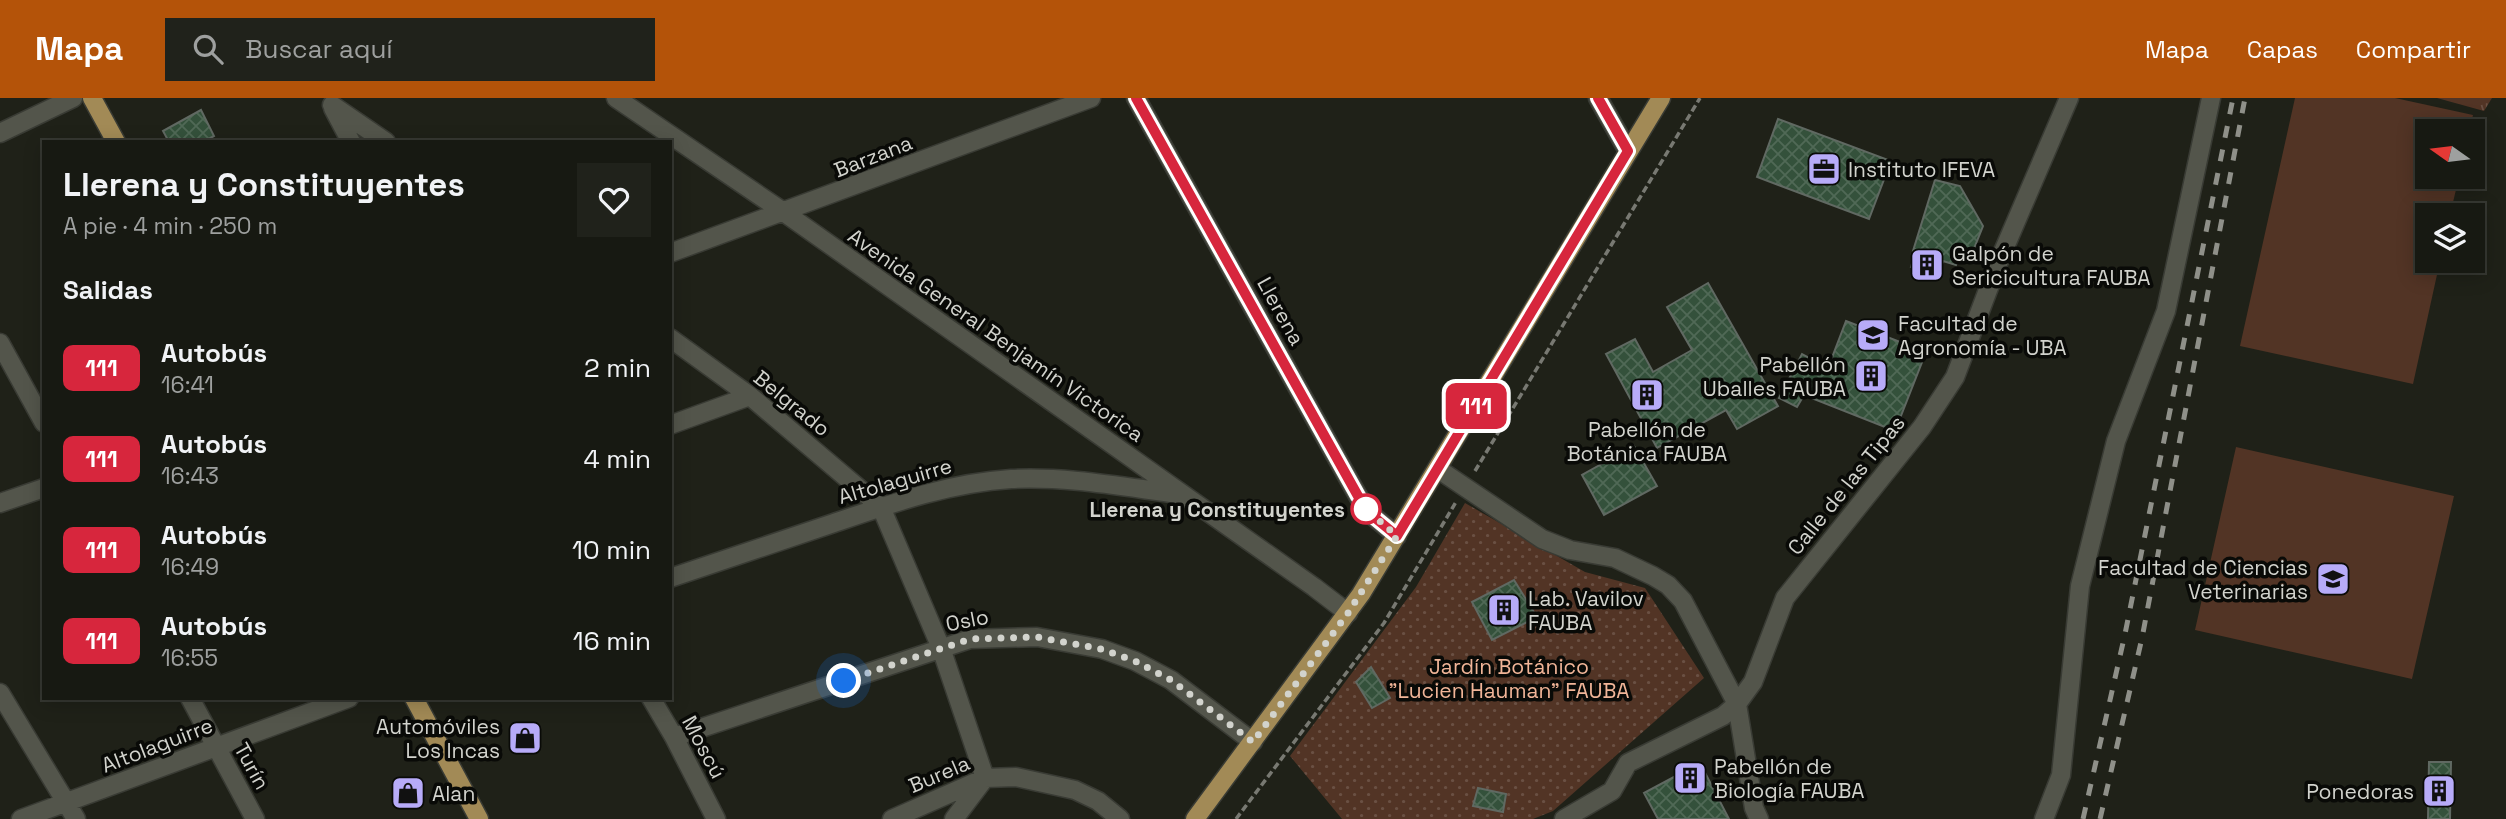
<!DOCTYPE html>
<html lang="es">
<head>
<meta charset="utf-8">
<style>
	body { margin:0; font-family:"Space Grotesk",sans-serif; background:#20221b; color:#f1f3f6; height:100vh; display:flex; flex-direction:column; font-size:26px; white-space:nowrap }
	* { box-sizing:border-box; margin:0 }
	p { font-size:23px; color:#9ea09f }
	.icon { flex:none; width:38px; height:38px; fill:none; stroke:currentColor; stroke-width:2; stroke-linecap:round; stroke-linejoin:round }
	.map { position:relative; flex:1; overflow:hidden }
	.side { position:absolute; left:42px; top:42px; width:630px; height:560px; display:flex; flex-direction:column; background:#171912; border-radius:0px; box-shadow:0 4px 18px #0003,0 0 0 2px #363832 }
	.side>* { flex:none }
	.badge { padding:0 14px; border-radius:10px; font-size:24px; line-height:46px }
	.needle { width:46px; rotate:284deg }
	.buttons { position:absolute; left:2415px; top:21px; display:grid; gap:14px }
	.buttons a { display:grid; place-items:center; width:70px; height:70px; border-radius:0px; background:#171912; box-shadow:0 4px 18px #0003,0 0 0 2px #363832; font-size:35px }
	.you { position:absolute; width:35px; height:35px; margin:-18px; border:5px solid #fff; border-radius:50%; background:#1a73e8; box-shadow:0 0 0 10px #1a73e833 }
	.map>.badge { position:absolute; translate:-50% -50%; box-shadow:0 0 0 4px #fff }
	h2 { padding:0 21px; font-size:26px; line-height:63px }
	.round { display:grid; place-items:center; flex:none; width:74px; height:74px; border-radius:0px; background:#20221b }
	.summary { display:flex; align-items:center; justify-content:space-between; height:119px; padding:0 21px }
	h1 { font-size:33px; font-weight:700; line-height:52px }
	ul { padding:0; list-style:none }
	li { display:flex; align-items:center; gap:21px; height:91px; padding:0 21px }
	li div { flex:1 }
	li b { display:block; font-size:26px }
	li em { font-style:normal }
	li .badge { min-width:77px; font-weight:700; text-align:center }
	header { display:flex; align-items:center; gap:42px; box-sizing:border-box; height:98px; padding:0 35px; background:#b45309; color:#fff }
	header strong { font-size:33px }
	nav { display:flex; gap:38px; margin-inline-start:auto; font-size:24px }
	.search { width:490px; height:63px; background:#20221b; display:flex; align-items:center; gap:18px; box-sizing:border-box; padding:0 24px; border-radius:0px; color:#9ea09f; font-size:26px }
	.map>svg:first-child { display:block }
	.grass { fill:url(#grass-dots) }
	.park { fill:url(#park-tufts) }
	.pitch { fill:#523425 }
	.building { fill:url(#building-cross-hatch); stroke:#606962; stroke-width:2 }
	.lines { fill:none; stroke-linecap:round; stroke-linejoin:round }
	.minor-casing { stroke:#393b34; stroke-width:21 }
	.major-casing { stroke:#393b34; stroke-width:21 }
	.path { stroke:#787972; stroke-width:3.5; stroke-dasharray:7 3.5; stroke-linecap:butt }
	.minor { stroke:#53554b; stroke-width:18 }
	.major { stroke:#a28a56; stroke-width:18 }
	.rail { stroke:#8f9089; stroke-width:5; stroke-dasharray:12 12; stroke-linecap:butt }
	.line-casing { stroke:#fff; stroke-width:16 }
	.line { stroke:#d7263d; stroke-width:10 }
	.walk { stroke:#d2d3cd; stroke-width:7; stroke-dasharray:0 12.6 }
	.stop-dot { fill:#fff; stroke:#d7263d; stroke-width:3.5 }
	.labels { text-anchor:middle; dominant-baseline:central; stroke-width:7; stroke-linejoin:round; paint-order:stroke }
	.street-label { font-size:21px; fill:#d2d3cd; stroke:#090a07 }
	.poi-label { font-size:21px; fill:#d2d3cd; stroke:#090a07; text-anchor:start }
	.stop-label { font-size:21px; font-weight:bold; fill:#d2d3cd; stroke:#090a07; text-anchor:end }
	.park-label { font-size:21px; fill:#f1b598; stroke:#090a07 }
</style>
</head>
<body>
<header>
<strong>Mapa</strong>
<div class="search"><svg class="icon" aria-label="search" viewBox="0 0 24 24"><circle cx="10" cy="10" r="6"/><path d="M15 15l6 6"/></svg>Buscar aquí</div>
<nav><a>Mapa</a><a>Capas</a><a>Compartir</a></nav>
</header>
<div class="map">
<svg width="2506" height="721" viewBox="0 0 2506 721">
	<defs>
		<pattern id="grass-dots" width="8" height="8" patternUnits="userSpaceOnUse" patternTransform="scale(1.75)"><rect width="8" height="8" fill="#523425"/><path d="M2 2h.1M6 6h.1" fill="none" stroke="#6a5043" stroke-width="1.8" stroke-linecap="round"/></pattern>
		<pattern id="park-tufts" width="24" height="20" patternUnits="userSpaceOnUse" patternTransform="scale(1.75)"><rect width="24" height="20" fill="#523425"/><path d="M3 7l-1-3M5 7V3M7 7l1-3M15 17l-1-3M17 17v-4M19 17l1-3" fill="none" stroke="#6a5043"/></pattern>
		<pattern id="building-cross-hatch" width="8" height="8" patternUnits="userSpaceOnUse" patternTransform="scale(1.75)"><rect width="8" height="8" fill="#34513b"/><path d="M0 0l8 8M0 8l8-8" fill="none" stroke="#506956"/></pattern>
	</defs>
	<rect width="100%" height="100%" fill="#1f2118"/>
	<path class="grass" d="M 1465,405 L 1585,474 L 1645,490 L 1704,580 L 1553,713 L 1533,721 L 1342,721 L 1290,658 L 1416,489 Z"/>
	<path class="park" d="M 2437,0 L 2492,0 L 2484,13 Z"/>
	<path class="pitch" d="M 2295,0 L 2395,0 L 2473,17 L 2469,33 L 2427,33 L 2427,79 L 2459,79 L 2450,117 L 2427,117 L 2427,163 L 2440,163 L 2413,286 L 2240,248 Z
		M 2236,349 L 2454,398 L 2412,581 L 2195,532 Z"/>
	<path class="building" d="M 201,12 L 214,38 L 203,44 L 169,44 L 163,33 Z
		M 1778,21 L 1891,63 L 1869,121 L 1757,79 Z
		M 1935,82 L 1960,88 L 1983,128 L 1973,153 L 1962,149 L 1956,167 L 1943,163 L 1938,178 L 1911,169 L 1915,154 L 1913,153 Z
		M 1708,185 L 1778,308 L 1737,331 L 1726,312 L 1657,350 L 1606,256 L 1635,241 L 1653,274 L 1692,252 L 1667,209 Z
		M 1846,223 L 1926,254 L 1895,333 L 1804,297 L 1797,309 L 1779,300 L 1802,256 L 1828,270 Z
		M 1634,348 L 1657,388 L 1604,417 L 1582,377 Z
		M 1514,482 L 1537,519 L 1492,542 L 1472,504 Z
		M 1371,569 L 1390,600 L 1372,610 L 1356,584 Z
		M 2429,664 L 2451,664 L 2450,721 L 2428,721 Z
		M 1700,665 L 1729,721 L 1658,721 L 1644,695 Z
		M 1478,690 L 1506,696 L 1503,714 L 1473,708 Z"/>
	<g class="lines">
		<defs>
			<path id="minor" d="M 616,0 L 785,115 L 1314,489 L 1348,515
				M 1136,0 L 1358,398 L 1368,414 L 1397,438
				M 1598,0 L 1628,53
				M 332,7 L 386,44
				M 333,10 L 351,44
				M 0,35 L 73,0
				M 670,155 L 1091,0
				M 670,240 L 750,298 L 881,409 L 941,550 L 985,680 L 954,721
				M 0,245 L 44,325
				M 670,327 L 750,298
				M 1438,371 L 1542,441 L 1570,452 L 1615,460 L 1653,478 L 1668,487 L 1683,503 L 1737,606 L 1754,710 L 1759,721
				M 0,405 L 44,390
				M 670,480 C 724,462 777,444 831,426 C 890,406 948,385 1011,381 C 1066,378 1124,389 1179,396
				M 0,595 L 76,721
				M 190,600 L 255,721
				M 651,600 L 674,639 L 716,721
				M 674,639 L 970,541 L 1037,539 L 1102,551 L 1135,563 L 1171,582 L 1253,644
				M 21,721 L 349,600
				M 892,721 L 985,680 L 1016,679 L 1075,692 L 1098,703 L 1120,721
				M 1564,721 L 1612,693 L 1628,665 L 1723,618 L 1737,606 L 1753,584 L 1785,500 L 1922,329 L 1955,279 L 1999,163 L 2069,0
				M 2044,721 L 2061,677 L 2080,488 L 2116,343 L 2166,213 L 2211,0"/>
			<path id="major" d="M 92,0 L 116,44
				M 414,600 L 479,721
				M 1195,721 L 1361,496 L 1661,0"/>
		</defs>
		<use href="#minor" class="minor-casing"/>
		<use href="#major" class="major-casing"/>
		<path class="path" d="M 1475,373 L 1700,0
			M 1236,721 L 1384,525 L 1456,404"/>
		<use href="#minor" class="minor"/>
		<use href="#major" class="major"/>
		<path class="rail" d="M 2083,721 L 2125,536 L 2233,0
			M 2100,721 L 2142,540 L 2245,0"/>
	</g>
	<g class="lines">
		<defs>
			<path id="line" d="M 1136,0 L 1358,398 L 1368,414 L 1397,438 L 1628,53 L 1598,0"/>
		</defs>
		<use href="#line" class="line-casing"/>
		<use href="#line" class="line"/>
		<path class="walk" d="M 844,583 L 970,541 L 1037,539 L 1101,551 L 1135,563 L 1171,582 L 1253,644 L 1348,515 L 1397,438 L 1366,411"/>
	</g>
	<defs>
		<symbol id="office-square" viewBox="-11 -11 22 22"><rect x="-9" y="-9" width="18" height="18" rx="4" fill="#b7abf8" stroke="#090a07"/><path d="M-6-3h4V-5.5h4V-3h4V5H-6ZM-1-4.5V-3h2v-1.5ZM-6 0V1H6V0Z" fill="#111"/></symbol>
		<symbol id="building-square" viewBox="-11 -11 22 22"><rect x="-9" y="-9" width="18" height="18" rx="4" fill="#b7abf8" stroke="#090a07"/><path d="M-4-6H4V6H1V3H-1V6H-4ZM-2.5-4.3h1.7v1.8h-1.7ZM.8-4.3h1.7v1.8H.8ZM-2.5-1h1.7V.8h-1.7ZM.8-1h1.7V.8H.8Z" fill="#111"/></symbol>
		<symbol id="university-square" viewBox="-11 -11 22 22"><rect x="-9" y="-9" width="18" height="18" rx="4" fill="#b7abf8" stroke="#090a07"/><path d="M0-5L7-2L0 1L-7-2ZM-4 1L0 2.5L4 1V4Q0 6-4 4Z" fill="#111"/></symbol>
		<symbol id="shop-square" viewBox="-11 -11 22 22"><rect x="-9" y="-9" width="18" height="18" rx="4" fill="#b7abf8" stroke="#090a07"/><path d="M-5-2.5h2.3a2.7 3.5 0 0 1 5.4 0H5L5.5 6h-11ZM-1.5-2.5h3a1.5 2.3 0 0 0-3 0Z" fill="#111"/></symbol>
	</defs>
	<g fill-rule="evenodd">
		<use href="#office-square" x="1805" y="52" width="38" height="38"/>
		<use href="#building-square" x="1908" y="148" width="38" height="38"/>
		<use href="#university-square" x="1854" y="218" width="38" height="38"/>
		<use href="#building-square" x="1852" y="259" width="38" height="38"/>
		<use href="#building-square" x="1628" y="278" width="38" height="38"/>
		<use href="#university-square" x="2314" y="462" width="38" height="38"/>
		<use href="#building-square" x="1485" y="493" width="38" height="38"/>
		<use href="#shop-square" x="506" y="621" width="38" height="38"/>
		<use href="#building-square" x="1671" y="661" width="38" height="38"/>
		<use href="#building-square" x="2420" y="674" width="38" height="38"/>
		<use href="#shop-square" x="389" y="676" width="38" height="38"/>
	</g>
	<circle class="stop-dot" cx="1366" cy="411" r="14"/>
	<g class="labels">
		<g class="street-label">
			<text transform="translate(873 58) rotate(-21)">Barzana</text>
			<text transform="translate(1281 213) rotate(61)">Llerena</text>
			<text transform="translate(996 237) rotate(35)">Avenida General Benjamín Victorica</text>
			<text transform="translate(792 305) rotate(39)">Belgrado</text>
			<text transform="translate(895 383) rotate(-16)">Altolaguirre</text>
			<text transform="translate(1846 387) rotate(-51)">Calle de las Tipas</text>
			<text transform="translate(967 522) rotate(-11)">Oslo</text>
			<text transform="translate(157 647) rotate(-21)">Altolaguirre</text>
			<text transform="translate(704 649) rotate(62)">Moscú</text>
			<text transform="translate(252 668) rotate(61)">Turín</text>
			<text transform="translate(939 676) rotate(-23)">Burela</text>
		</g>
		<g class="poi-label">
			<text x="1848" y="71">Instituto IFEVA</text>
			<text x="1952" y="155">Galpón de<tspan x="1952" dy="24">Sericicultura FAUBA</tspan></text>
			<text x="1898" y="225">Facultad de<tspan x="1898" dy="24">Agronomía - UBA</tspan></text>
			<text x="1846" y="266" text-anchor="end">Pabellón<tspan x="1846" dy="24">Uballes FAUBA</tspan></text>
			<text x="1647" y="331" text-anchor="middle">Pabellón de<tspan x="1647" dy="24">Botánica FAUBA</tspan></text>
			<text x="2308" y="469" text-anchor="end">Facultad de Ciencias<tspan x="2308" dy="24">Veterinarias</tspan></text>
			<text x="1528" y="500">Lab. Vavilov<tspan x="1528" dy="24">FAUBA</tspan></text>
			<text x="500" y="628" text-anchor="end">Automóviles<tspan x="500" dy="24">Los Incas</tspan></text>
			<text x="1714" y="668">Pabellón de<tspan x="1714" dy="24">Biología FAUBA</tspan></text>
			<text x="2414" y="693" text-anchor="end">Ponedoras</text>
			<text x="432" y="695">Alan</text>
		</g>
		<g class="stop-label">
			<text x="1345" y="411">Llerena y Constituyentes</text>
		</g>
		<g class="park-label">
			<text x="1509" y="568">Jardín Botánico<tspan x="1509" dy="24">"Lucien Hauman" FAUBA</tspan></text>
		</g>
	</g>
</svg>
<div class="buttons">
<a><svg class="needle" viewBox="-14 -14 28 28"><path d="M0-13l5 13h-10z" fill="#e53935"/><path d="M0 13l5-13h-10z" fill="#9ea09f"/></svg></a>
<a><svg class="icon" aria-label="layers" viewBox="0 0 24 24"><path d="M12 4l9 5-9 5-9-5zM3 14l9 5 9-5"/></svg></a>
</div>
<div class="you" style="left:844px;top:583px"></div>
<b class="badge" style="left:1476px;top:308px;background:#d7263d;color:#fff">111</b>
<section class="side">
<div class="summary"><div><h1>Llerena y Constituyentes</h1><p>A pie · 4 min · 250 m</p></div><a class="round"><svg class="icon" aria-label="heart" viewBox="0 0 24 24"><path d="M12 20l-8-8c-3-5 5-10 8-4 3-6 11-1 8 4z"/></svg></a></div>
<h2>Salidas</h2>
<ul>
<li><span class="badge" style="background:#d7263d;color:#fff">111</span><div><b>Autobús</b><p>16:41</p></div><em>2 min</em></li>
<li><span class="badge" style="background:#d7263d;color:#fff">111</span><div><b>Autobús</b><p>16:43</p></div><em>4 min</em></li>
<li><span class="badge" style="background:#d7263d;color:#fff">111</span><div><b>Autobús</b><p>16:49</p></div><em>10 min</em></li>
<li><span class="badge" style="background:#d7263d;color:#fff">111</span><div><b>Autobús</b><p>16:55</p></div><em>16 min</em></li>
</ul>
</section>
</div>
</body>
</html>
